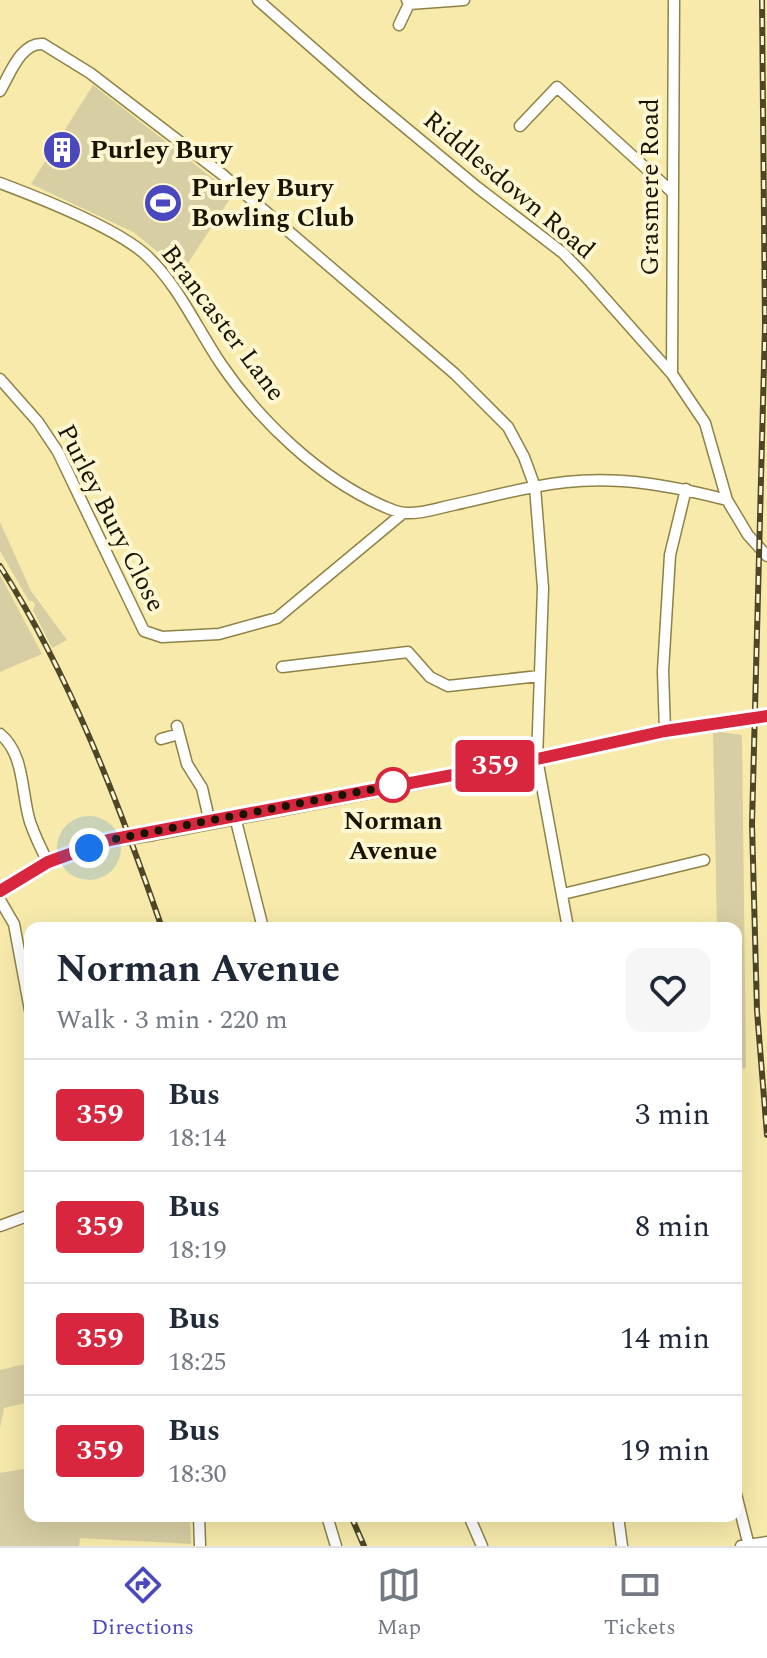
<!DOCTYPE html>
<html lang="en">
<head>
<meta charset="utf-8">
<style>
	body { margin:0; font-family:Spectral,serif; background:#f6f6f7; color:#1f2937; height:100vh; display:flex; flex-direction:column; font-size:30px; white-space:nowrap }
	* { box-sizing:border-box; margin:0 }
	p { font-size:26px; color:#747a83 }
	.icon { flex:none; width:44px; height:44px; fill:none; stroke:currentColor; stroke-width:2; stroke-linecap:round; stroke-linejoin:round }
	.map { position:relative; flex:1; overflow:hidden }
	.sheet { position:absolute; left:24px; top:922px; width:718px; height:600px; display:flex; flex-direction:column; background:#fff; border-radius:16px; box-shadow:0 8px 32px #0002 }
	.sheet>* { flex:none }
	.badge { padding:0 16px; border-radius:6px; font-size:28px; line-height:52px }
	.you { position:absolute; width:40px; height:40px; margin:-20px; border:6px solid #fff; border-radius:50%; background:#1a73e8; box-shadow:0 0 0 12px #1a73e833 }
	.map>.badge { position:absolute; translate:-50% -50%; box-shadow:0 0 0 4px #fff }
	.round { display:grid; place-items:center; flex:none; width:84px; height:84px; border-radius:16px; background:#f6f6f7 }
	.head { display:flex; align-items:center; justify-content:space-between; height:136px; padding:0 32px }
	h1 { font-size:38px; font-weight:700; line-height:60px }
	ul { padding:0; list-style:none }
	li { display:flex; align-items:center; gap:24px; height:112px; padding:0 32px; border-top:2px solid #e0e1e3 }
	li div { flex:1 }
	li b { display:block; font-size:30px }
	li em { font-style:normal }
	li .badge { min-width:88px; font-weight:700; text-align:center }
	.tabs { display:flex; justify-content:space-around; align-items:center; height:112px; border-top:2px solid #e0e1e3; background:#fff; font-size:22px; color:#747a83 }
	.tabs a { display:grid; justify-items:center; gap:4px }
	.tabs .on { color:#4a48be }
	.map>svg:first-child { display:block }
	.green { fill:#d7cea3 }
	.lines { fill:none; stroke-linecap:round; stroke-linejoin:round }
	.street-casing { stroke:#8e8247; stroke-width:13 }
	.secondary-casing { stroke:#8e8247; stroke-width:17 }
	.street { stroke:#fff; stroke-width:10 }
	.secondary { stroke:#dcf2e5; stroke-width:14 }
	.rail-casing { stroke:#4d4728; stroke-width:6 }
	.rail { stroke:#fef7d2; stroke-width:3; stroke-dasharray:9; stroke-linecap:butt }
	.secondary-bridge-casing { stroke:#8e8247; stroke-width:17; stroke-linecap:butt }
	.secondary-bridge { stroke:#dcf2e5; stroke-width:14 }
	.line-casing { stroke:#fff; stroke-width:18 }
	.line { stroke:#d7263d; stroke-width:12 }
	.walk { stroke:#191400; stroke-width:8; stroke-dasharray:0 14.4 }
	.stop-dot { fill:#fff; stroke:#d7263d; stroke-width:4 }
	.labels { text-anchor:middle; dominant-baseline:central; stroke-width:8; stroke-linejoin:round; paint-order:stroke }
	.poi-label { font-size:26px; font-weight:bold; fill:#191400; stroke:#fef7d2; text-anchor:start }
	.street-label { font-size:26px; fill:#191400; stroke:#fef7d2 }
	.stop-label { font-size:26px; font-weight:bold; fill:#191400; stroke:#fef7d2 }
</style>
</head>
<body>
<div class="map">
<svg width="767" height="1546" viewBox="0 0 767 1546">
	<rect width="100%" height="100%" fill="#f7eaab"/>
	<path class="green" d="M 93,85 L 233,194 L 179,277 L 158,252 L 133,232 L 31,184 Z
		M 0,522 L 31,591 L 67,640 L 52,648 L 33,610 L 35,605 L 33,601 L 29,601 L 0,551 Z
		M 0,575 L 42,654 L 0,672 Z
		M 713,731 L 742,735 L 746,1068 L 740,1069 L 736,1005 L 736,928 L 717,928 Z
		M 30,1363 L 30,1402 L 4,1408 L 0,1428 L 0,1370 Z
		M 30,1468 L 30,1516 L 190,1516 L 191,1544 L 80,1538 L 79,1546 L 0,1546 L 0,1473 Z"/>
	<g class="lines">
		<defs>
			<path id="street" d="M 258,0 L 365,94 L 477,187 L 563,253 L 586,277 L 672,374 L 705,423 L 727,500 L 748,535 L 767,556
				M 409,4 L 464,0
				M 399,25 L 409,4 L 407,0
				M 0,91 C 10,74 21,42 43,44 L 90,73 L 223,175 L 455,374 L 508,427 L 524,457 L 535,487 L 543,588 L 537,759 L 568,928
				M 520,126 L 557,87 L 672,192
				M 0,183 C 40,198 115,227 146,255 C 179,286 196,327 221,364 C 260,421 319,478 383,506 C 390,509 398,513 406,513 C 422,514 438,508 453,505 C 491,497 527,486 566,482 C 621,476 673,486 727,500
				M 672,374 L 674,0
				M 0,379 L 38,422 L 58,452 L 144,631 L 162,637 L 219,634 L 277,618 L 402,514
				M 282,667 L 408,652 L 430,677 L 448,686 L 539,676
				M 177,726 L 187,764 L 202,788 L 210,823
				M 665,731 L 663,671 L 670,555 L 686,489
				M 0,734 C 25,754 21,793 30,822 C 35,836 41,849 48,862
				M 161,739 L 179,734
				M 235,817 L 263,928
				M 563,894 L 704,860
				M 0,900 L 14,924 L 30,1010
				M 0,1226 L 30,1215
				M 736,1494 L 749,1546
				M 199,1516 L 200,1546
				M 327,1516 L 336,1546
				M 469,1516 L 482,1546
				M 618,1516 L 622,1546
				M 741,1546 L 767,1542"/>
			<path id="secondary" d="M 153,833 L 537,759 L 665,731 L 767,716
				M 0,891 L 48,862 L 109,840"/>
		</defs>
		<use href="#street" class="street-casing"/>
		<use href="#secondary" class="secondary-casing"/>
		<use href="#street" class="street"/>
		<use href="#secondary" class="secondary"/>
		<defs>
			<path id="rail" d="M 762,0 L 765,326 L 752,824 L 757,1011 L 767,1135
				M 0,566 C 71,677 119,804 162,928
				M 351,1516 L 364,1546"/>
		</defs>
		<use href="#rail" class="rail-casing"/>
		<use href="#rail" class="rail"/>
		<defs>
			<path id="secondary-bridge" d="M 109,840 L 153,833"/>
		</defs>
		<use href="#secondary-bridge" class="secondary-bridge-casing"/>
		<use href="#secondary-bridge" class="secondary-bridge"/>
	</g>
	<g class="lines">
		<defs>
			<path id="line" d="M 0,891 L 48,862 L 109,840 L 537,759 L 665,731 L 767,716"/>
		</defs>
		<use href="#line" class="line-casing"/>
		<use href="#line" class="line"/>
		<path class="walk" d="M 89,848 L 109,840 L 400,784 L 393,785"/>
	</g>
	<defs>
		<symbol id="building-disc" viewBox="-11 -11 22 22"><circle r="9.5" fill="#4a48be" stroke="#fef7d2"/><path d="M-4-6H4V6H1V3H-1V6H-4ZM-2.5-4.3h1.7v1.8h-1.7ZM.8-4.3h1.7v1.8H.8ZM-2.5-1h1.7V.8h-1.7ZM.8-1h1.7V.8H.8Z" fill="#fff"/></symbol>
		<symbol id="stadium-disc" viewBox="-11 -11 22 22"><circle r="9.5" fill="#4a48be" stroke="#fef7d2"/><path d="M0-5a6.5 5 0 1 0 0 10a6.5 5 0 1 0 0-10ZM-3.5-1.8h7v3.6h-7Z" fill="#fff"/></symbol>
	</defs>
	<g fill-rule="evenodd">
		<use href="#building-disc" x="40" y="128" width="44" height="44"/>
		<use href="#stadium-disc" x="141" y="181" width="44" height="44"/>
	</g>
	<circle class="stop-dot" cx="393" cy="785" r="16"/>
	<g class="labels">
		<g class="poi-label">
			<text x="90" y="150">Purley Bury</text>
			<text x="191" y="188">Purley Bury<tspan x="191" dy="30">Bowling Club</tspan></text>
		</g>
		<g class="street-label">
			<text transform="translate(509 185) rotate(40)">Riddlesdown Road</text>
			<text transform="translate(650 187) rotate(-90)">Grasmere Road</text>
			<text transform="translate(223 323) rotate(53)">Brancaster Lane</text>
			<text transform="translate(111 518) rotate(63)">Purley Bury Close</text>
		</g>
		<g class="stop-label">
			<text x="393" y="821">Norman<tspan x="393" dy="30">Avenue</tspan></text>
		</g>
	</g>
</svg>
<div class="you" style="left:89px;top:848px"></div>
<b class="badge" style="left:495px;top:766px;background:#d7263d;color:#fff">359</b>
<section class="sheet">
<div class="head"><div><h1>Norman Avenue</h1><p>Walk · 3 min · 220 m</p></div><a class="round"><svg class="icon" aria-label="heart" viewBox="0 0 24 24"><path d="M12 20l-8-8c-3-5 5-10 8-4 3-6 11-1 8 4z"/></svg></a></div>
<ul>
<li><span class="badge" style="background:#d7263d;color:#fff">359</span><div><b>Bus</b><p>18:14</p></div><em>3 min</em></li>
<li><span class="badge" style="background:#d7263d;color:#fff">359</span><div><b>Bus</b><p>18:19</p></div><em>8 min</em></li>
<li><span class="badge" style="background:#d7263d;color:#fff">359</span><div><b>Bus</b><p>18:25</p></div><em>14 min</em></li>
<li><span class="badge" style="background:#d7263d;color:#fff">359</span><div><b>Bus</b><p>18:30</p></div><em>19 min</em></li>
</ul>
</section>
</div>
<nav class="tabs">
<a class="on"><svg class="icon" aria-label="directions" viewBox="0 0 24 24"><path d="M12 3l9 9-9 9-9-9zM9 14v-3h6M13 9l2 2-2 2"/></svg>Directions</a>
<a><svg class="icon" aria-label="map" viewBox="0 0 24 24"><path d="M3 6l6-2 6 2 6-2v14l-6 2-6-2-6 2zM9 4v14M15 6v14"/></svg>Map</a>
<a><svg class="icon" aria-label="tickets" viewBox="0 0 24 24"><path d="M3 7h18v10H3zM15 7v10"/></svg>Tickets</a>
</nav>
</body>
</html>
